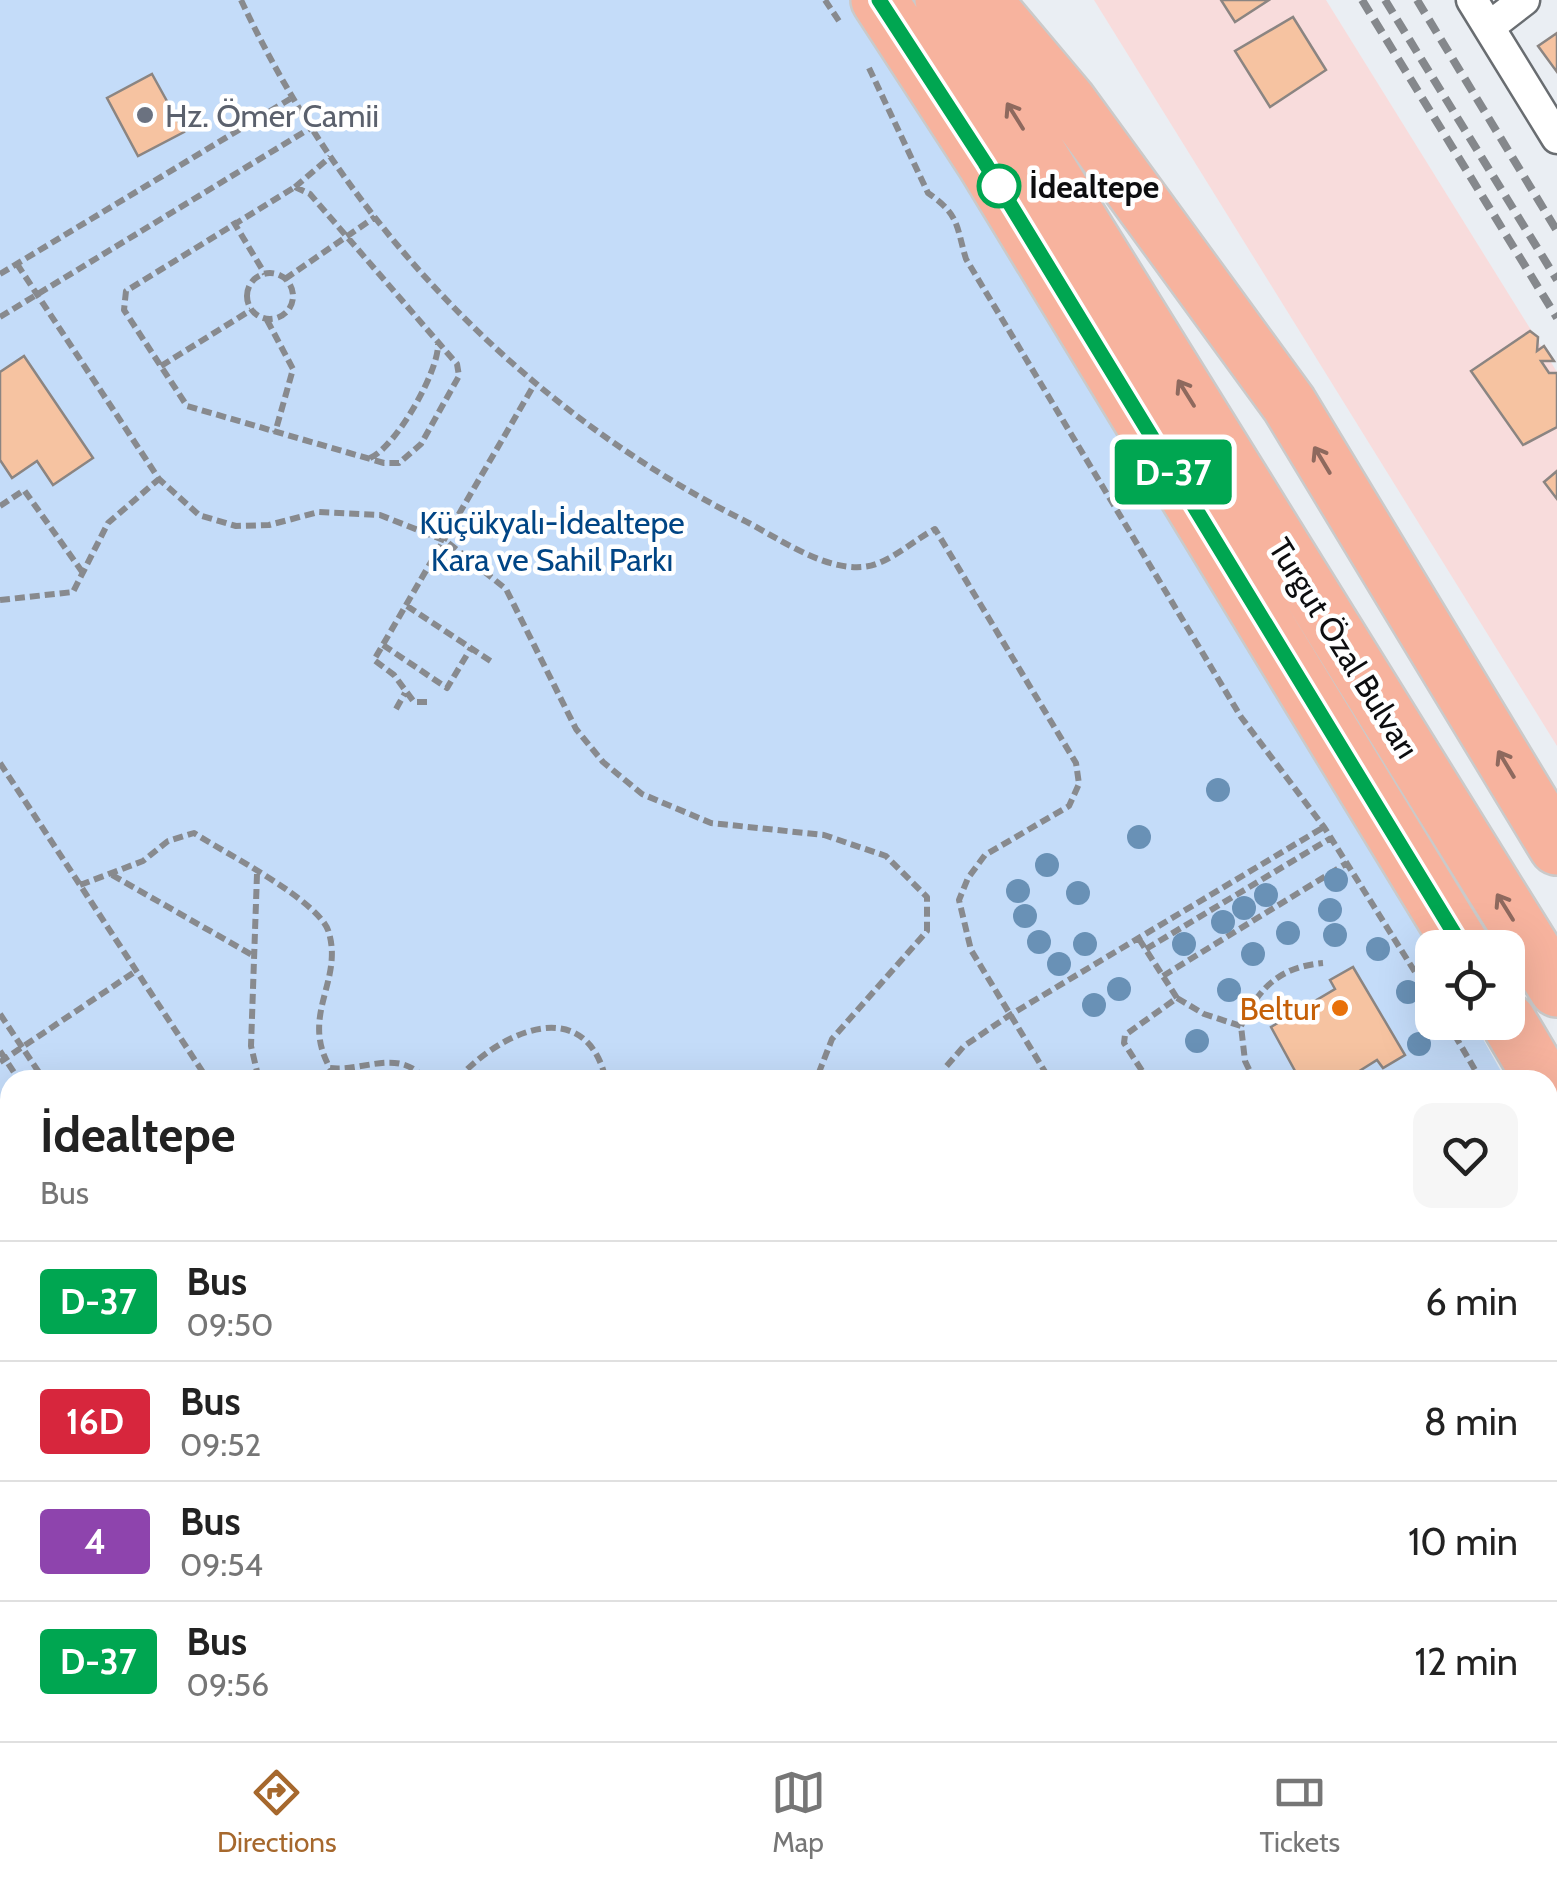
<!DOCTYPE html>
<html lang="en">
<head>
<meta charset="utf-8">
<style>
	body { margin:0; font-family:Cabin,sans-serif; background:#f6f6f6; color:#222; height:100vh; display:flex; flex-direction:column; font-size:38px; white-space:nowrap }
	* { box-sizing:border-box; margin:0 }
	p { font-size:32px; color:#767676 }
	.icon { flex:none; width:55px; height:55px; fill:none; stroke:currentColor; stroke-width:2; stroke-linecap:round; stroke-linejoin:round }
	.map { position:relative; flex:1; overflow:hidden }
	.panel { position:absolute; left:0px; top:1070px; width:1558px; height:672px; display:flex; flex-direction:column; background:#fff; border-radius:30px 30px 0 0; box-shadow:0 10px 40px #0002 }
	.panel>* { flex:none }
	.badge { padding:0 20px; border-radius:8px; font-size:35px; line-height:65px }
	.buttons { position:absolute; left:1415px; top:930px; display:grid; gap:20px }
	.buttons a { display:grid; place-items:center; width:110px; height:110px; border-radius:20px; background:#fff; box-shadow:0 10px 40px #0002; font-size:50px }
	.map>.badge { position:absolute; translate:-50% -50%; box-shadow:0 0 0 5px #fff }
	.round { display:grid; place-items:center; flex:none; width:105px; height:105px; border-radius:20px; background:#f6f6f6 }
	.overview { display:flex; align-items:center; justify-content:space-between; height:170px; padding:0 40px }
	h1 { font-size:48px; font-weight:700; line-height:75px }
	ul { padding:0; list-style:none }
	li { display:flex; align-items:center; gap:30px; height:120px; padding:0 40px; border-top:2px solid #e0e0e0 }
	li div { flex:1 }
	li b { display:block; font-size:38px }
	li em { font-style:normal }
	li .badge { min-width:110px; font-weight:700; text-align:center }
	.menu { display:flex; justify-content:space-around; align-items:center; height:140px; border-top:2px solid #e0e0e0; background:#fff; font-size:28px; color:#767676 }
	.menu a { display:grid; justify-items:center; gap:5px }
	.menu .current { color:#a6682d }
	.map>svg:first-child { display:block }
	.commercial { fill:#f8dcdc }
	.green { fill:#c4dcf9 }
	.water { fill:#73d5e0 }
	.building { fill:#f6c3a1; stroke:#8b8582; stroke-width:2.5 }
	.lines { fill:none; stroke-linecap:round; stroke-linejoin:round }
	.street-casing { stroke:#696d71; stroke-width:35 }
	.highway-casing { stroke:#cacaca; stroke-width:60 }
	.path { stroke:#888a8e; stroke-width:6; stroke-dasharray:10 5; stroke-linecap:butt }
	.street { stroke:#fff; stroke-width:30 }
	.highway { stroke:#f7b39e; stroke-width:55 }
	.rail { stroke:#85888c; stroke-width:8; stroke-dasharray:15 8; stroke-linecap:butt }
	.tree { fill:#6991b6 }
	.oneway { stroke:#8e695e }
	.line-casing { stroke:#fff; stroke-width:22 }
	.line { stroke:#00a651; stroke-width:15 }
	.worship-dot { fill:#6b7280; stroke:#fff; stroke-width:4 }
	.stop-dot { fill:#fff; stroke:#00a651; stroke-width:5 }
	.food-dot { fill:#e8710a; stroke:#fff; stroke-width:4 }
	.labels { text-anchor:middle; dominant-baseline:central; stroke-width:9; stroke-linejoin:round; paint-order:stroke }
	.worship-label { font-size:32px; fill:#5b616d; stroke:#fff; text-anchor:start }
	.stop-label { font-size:32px; font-weight:bold; fill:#0d0e10; stroke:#fff; text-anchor:start }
	.park-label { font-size:32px; fill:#004585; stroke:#fff }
	.street-label { font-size:32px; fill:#0d0e10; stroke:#fff }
	.food-label { font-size:32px; fill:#c56008; stroke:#fff; text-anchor:end }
</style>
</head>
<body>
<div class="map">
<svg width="1557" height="1741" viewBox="0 0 1557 1741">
	<rect width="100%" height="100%" fill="#eaeef3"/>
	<path class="commercial" d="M 1094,0 L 1326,0 L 1557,372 L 1557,746 Z"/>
	<path class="green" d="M 0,0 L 864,0 L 1432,950 L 1432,1022 L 1474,1023 L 1506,1080 L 10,1080 L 10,1732 L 602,1733 L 597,1741 L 5,1741 L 0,1734 Z
		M 702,1732 L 1345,1732 L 1353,1741 L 700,1741 Z"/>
	<path class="water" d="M 599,1733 L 599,1732 L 703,1733 L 701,1741 L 596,1741 Z"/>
	<path class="building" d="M 1221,0 L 1269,0 L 1235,22 Z
		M 1293,17 L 1326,70 L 1270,107 L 1235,51 Z
		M 1557,33 L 1557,72 L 1538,46 Z
		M 152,74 L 184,132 L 138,156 L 107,98 Z
		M 1530,331 L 1538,337 L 1537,351 L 1544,346 L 1554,361 L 1541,361 L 1549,373 L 1557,373 L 1557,427 L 1523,445 L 1471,371 Z
		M 24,356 L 93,458 L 53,485 L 37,461 L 12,478 L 0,460 L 0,372 Z
		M 1557,471 L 1557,499 L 1544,482 Z
		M 1353,967 L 1405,1055 L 1383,1068 L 1377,1060 L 1345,1080 L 1300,1080 L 1271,1027 L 1335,989 L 1330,980 Z
		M 1548,1443 L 1557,1456 L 1557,1544 L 1550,1549 Z
		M 1550,1555 L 1557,1564 L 1557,1653 L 1548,1640 Z"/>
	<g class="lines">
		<defs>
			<path id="street" d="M 1472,0 L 1557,138
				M 1489,27 L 1524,0"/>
			<path id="highway" d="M 879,0 L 985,163 L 1463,948
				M 943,0 L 1557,989
				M 983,0 L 1068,101 L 1289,404 L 1557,847
				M 1508,1021 L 1543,1080
				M 1548,1231 L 1557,1220
				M 1548,1313 L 1557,1302
				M 1548,1693 L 1557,1695
				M 1516,1732 L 1557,1741"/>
		</defs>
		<use href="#street" class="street-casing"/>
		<use href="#highway" class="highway-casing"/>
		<path class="path" d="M 241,0 C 346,224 522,408 743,520 C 777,537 822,570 862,567 C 886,566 914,540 935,529 L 1076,763 L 1079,784 L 1069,806 L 985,855 L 968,878 L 959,900 L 971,950 L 1050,1080
			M 825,0 L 841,24
			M 869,68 L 928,193 C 960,215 956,226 966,259 L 1241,717 L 1324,827 L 1432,999
			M 295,187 L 310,194 L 457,364 L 459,376 L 421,444 L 399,463 L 384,463 L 187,406 L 124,310 L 126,291 Z
			M 295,187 L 330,157
			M 233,221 L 265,274
			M 17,264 L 159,479 L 199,515 L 236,526 L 269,525 L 319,512 L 380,515 L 446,541 L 506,589 L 576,729 L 603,762 L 642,794 L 711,823 L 824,835 L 886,856 L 927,897 L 927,931 L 832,1039 L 816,1080
			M247 296a23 23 0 1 1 46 0a23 23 0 1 1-46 0Z
			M 0,274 L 290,99
			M 285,279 L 375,217
			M 0,317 L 309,129
			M 267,320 L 293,369 L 275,433
			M 161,366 L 251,310
			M 370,458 C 396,447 439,371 438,344
			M 0,506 L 24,490 L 83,573
			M 0,600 L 73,592 L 108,523 L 159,479
			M 407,606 L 492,662
			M 383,645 L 447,688 L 471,648
			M 427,702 L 414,702 L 394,675 L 374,660 L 534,385
			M 396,709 L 405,693
			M 0,763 L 208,1080
			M 257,874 L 251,1046 L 259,1080
			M 112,875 L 254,956
			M 80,885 L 143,861 L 168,841 L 194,833 C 223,852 321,901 329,933 C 343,982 300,1015 330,1068 C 363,1072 400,1047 425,1080
			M 1139,939 L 1177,998 L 1125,1035 L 1124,1043 L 1148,1080
			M 1146,949 L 1331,838
			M 1163,976 L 1347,863
			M 1177,998 L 1204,1014 L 1241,1026 L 1245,1061 L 1254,1080
			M 0,1014 L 44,1080
			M 1447,1022 L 1481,1080
			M 1241,1026 C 1259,987 1280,967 1323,963
			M 0,1051 L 19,1080
			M 0,1062 L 136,971
			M 457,1080 C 498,1033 585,991 606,1080
			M 944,1080 L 944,1069 L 964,1046 L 1010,1015 L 1324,827
			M 1380,1080 L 1382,1078
			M 0,1107 L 10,1123
			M 0,1639 L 10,1654
			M 63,1732 L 68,1741
			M 1048,1732 L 1060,1741
			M 1347,1732 L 1357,1741
			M 147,1741 L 161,1732
			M 198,1741 L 212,1732
			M 857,1741 L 871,1732"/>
		<use href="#street" class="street"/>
		<use href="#highway" class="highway"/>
		<path class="rail" d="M 1362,0 L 1557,318
			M 1385,0 L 1557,280
			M 1417,0 L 1557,231"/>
	</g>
	<g class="tree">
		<circle cx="1218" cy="790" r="12"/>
		<circle cx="1139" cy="837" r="12"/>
		<circle cx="1047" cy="865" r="12"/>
		<circle cx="1336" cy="880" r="12"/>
		<circle cx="1018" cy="891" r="12"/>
		<circle cx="1078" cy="893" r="12"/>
		<circle cx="1266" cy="895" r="12"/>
		<circle cx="1244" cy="908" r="12"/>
		<circle cx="1330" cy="910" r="12"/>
		<circle cx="1025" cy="916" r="12"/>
		<circle cx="1223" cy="922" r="12"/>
		<circle cx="1288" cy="933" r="12"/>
		<circle cx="1335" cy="935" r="12"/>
		<circle cx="1039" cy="942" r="12"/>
		<circle cx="1085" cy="944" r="12"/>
		<circle cx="1184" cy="944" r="12"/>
		<circle cx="1378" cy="949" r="12"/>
		<circle cx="1253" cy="954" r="12"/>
		<circle cx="1059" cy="964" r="12"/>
		<circle cx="1119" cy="989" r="12"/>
		<circle cx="1229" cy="990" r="12"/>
		<circle cx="1408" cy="992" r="12"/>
		<circle cx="1094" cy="1005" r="12"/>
		<circle cx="1197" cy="1041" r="12"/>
		<circle cx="1419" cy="1044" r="12"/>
	</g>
	<defs><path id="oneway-shaft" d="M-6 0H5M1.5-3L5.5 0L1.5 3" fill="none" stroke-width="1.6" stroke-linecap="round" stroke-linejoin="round" transform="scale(2.5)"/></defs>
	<g class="oneway">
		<use href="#oneway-shaft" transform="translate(1015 116) rotate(-122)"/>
		<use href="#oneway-shaft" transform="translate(1186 393) rotate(-122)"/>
		<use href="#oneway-shaft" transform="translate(1322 460) rotate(-121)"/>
		<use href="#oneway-shaft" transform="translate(1506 764) rotate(-121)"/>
		<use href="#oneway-shaft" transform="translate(1505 907) rotate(-122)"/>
	</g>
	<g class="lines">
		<defs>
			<path id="line" d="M 879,0 L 985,163 L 1463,948"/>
		</defs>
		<use href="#line" class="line-casing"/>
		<use href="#line" class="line"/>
	</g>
	<circle class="worship-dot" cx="145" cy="115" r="10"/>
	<circle class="stop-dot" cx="999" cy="186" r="20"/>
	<circle class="food-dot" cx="1340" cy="1008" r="10"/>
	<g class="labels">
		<g class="worship-label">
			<text x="165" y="115">Hz. Ömer Camii</text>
		</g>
		<g class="stop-label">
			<text x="1029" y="186">İdealtepe</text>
		</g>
		<g class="park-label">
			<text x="552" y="522">Küçükyalı-İdealtepe<tspan x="552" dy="37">Kara ve Sahil Parkı</tspan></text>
		</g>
		<g class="street-label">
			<text transform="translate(1344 648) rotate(58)">Turgut Özal Bulvarı</text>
		</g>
		<g class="food-label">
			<text x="1320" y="1008">Beltur</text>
		</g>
	</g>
</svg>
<div class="buttons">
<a><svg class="icon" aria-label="locate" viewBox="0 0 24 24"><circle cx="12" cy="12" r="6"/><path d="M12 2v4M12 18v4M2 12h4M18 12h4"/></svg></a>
</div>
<b class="badge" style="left:1173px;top:472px;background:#00a651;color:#fff">D-37</b>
<section class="panel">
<div class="overview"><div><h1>İdealtepe</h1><p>Bus</p></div><a class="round"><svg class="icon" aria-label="heart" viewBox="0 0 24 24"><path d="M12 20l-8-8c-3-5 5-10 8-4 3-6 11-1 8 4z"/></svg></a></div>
<ul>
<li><span class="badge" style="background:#00a651;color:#fff">D-37</span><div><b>Bus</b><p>09:50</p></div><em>6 min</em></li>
<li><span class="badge" style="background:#d7263d;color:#fff">16D</span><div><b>Bus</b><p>09:52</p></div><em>8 min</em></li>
<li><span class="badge" style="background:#8e44ad;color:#fff">4</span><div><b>Bus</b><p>09:54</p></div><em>10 min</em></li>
<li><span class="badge" style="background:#00a651;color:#fff">D-37</span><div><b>Bus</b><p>09:56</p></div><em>12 min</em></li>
</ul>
</section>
</div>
<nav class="menu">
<a class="current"><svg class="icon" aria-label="directions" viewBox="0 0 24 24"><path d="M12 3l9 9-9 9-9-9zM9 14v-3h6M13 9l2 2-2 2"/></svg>Directions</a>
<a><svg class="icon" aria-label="map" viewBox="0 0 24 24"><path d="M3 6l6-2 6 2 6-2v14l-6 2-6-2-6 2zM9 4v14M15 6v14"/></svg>Map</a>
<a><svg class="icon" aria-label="tickets" viewBox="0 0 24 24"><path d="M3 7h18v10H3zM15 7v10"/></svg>Tickets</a>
</nav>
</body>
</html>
